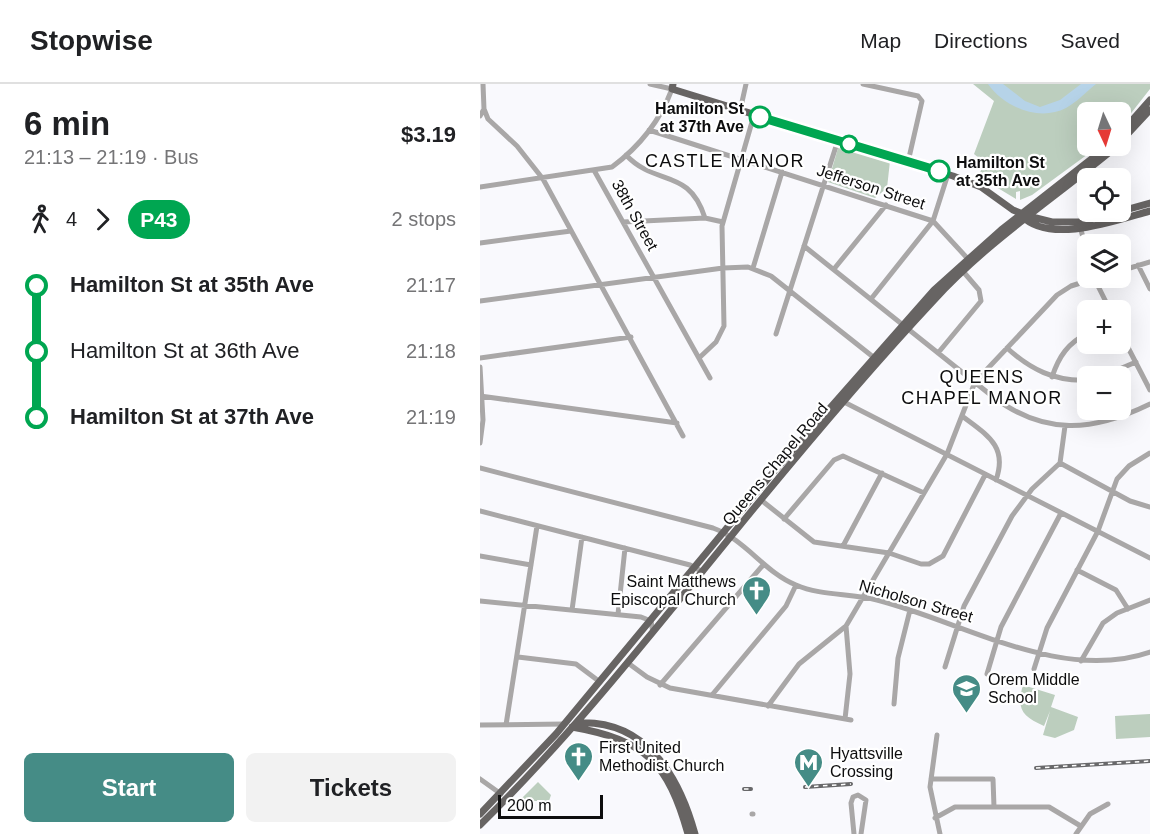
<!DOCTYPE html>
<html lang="en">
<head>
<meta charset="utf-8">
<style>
	body { margin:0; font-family:Arial,sans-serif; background:#f2f2f2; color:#202124; height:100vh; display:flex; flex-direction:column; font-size:22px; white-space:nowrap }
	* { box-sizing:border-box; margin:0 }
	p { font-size:20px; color:#757577 }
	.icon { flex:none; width:33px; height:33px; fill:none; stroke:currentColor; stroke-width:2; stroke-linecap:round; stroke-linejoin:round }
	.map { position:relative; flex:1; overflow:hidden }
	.side { display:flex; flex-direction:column; background:#fff; width:480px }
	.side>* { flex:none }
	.badge { padding:0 12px; border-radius:20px; font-size:21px; line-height:39px }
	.needle { width:39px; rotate:176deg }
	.controls { position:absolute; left:597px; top:18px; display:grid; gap:12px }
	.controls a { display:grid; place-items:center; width:54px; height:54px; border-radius:9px; background:#fff; box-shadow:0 6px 24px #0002; font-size:30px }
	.scale { position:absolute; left:18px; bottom:15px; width:105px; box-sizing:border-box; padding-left:6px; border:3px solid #0d0d0e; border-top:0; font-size:16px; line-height:21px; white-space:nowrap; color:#0d0d0e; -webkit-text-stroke:4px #fff; paint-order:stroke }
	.map>.badge { position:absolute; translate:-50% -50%; box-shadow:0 0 0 3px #fff }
	.legs { display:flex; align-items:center; gap:9px; height:66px; padding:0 24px; font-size:20px }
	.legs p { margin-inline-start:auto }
	.summary { display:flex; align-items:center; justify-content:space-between; height:102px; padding:0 24px }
	h1 { font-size:33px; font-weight:700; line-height:45px }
	.button { display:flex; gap:12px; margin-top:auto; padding:12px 24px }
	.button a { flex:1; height:69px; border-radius:9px; background:#458c86; color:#fff; font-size:24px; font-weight:700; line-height:69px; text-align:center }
	.button a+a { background:#f2f2f2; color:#202124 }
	ul { padding:0 24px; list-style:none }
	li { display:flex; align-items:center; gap:21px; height:66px; font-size:22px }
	li i { display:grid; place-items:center; width:9px; height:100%; margin:0 8px; background:currentColor }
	li i::after { content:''; width:15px; height:15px; margin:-8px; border:4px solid; border-radius:50%; background:#fff }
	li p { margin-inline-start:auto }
	li:first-child i { background:linear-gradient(#0000 50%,currentColor 0) }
	li:last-child i { background:linear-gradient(currentColor 50%,#0000 0) }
	header { display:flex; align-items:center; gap:36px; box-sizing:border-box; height:84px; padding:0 30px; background:#fff; border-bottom:2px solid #e0e0e0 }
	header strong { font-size:28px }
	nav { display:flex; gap:33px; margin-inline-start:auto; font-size:21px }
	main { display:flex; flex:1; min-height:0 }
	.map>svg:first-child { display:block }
	.green { fill:#bccebe }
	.water { fill:#b6d3e8 }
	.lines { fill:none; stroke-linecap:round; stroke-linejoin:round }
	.minor { stroke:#a9a7a7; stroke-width:5 }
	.major { stroke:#676463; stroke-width:7 }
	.rail-casing { stroke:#68686a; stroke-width:4 }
	.rail { stroke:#fff; stroke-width:1.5; stroke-dasharray:4.5; stroke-linecap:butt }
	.line-1-casing { stroke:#fff; stroke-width:14 }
	.line-1 { stroke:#00a651; stroke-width:9 }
	.stop-1-dot { fill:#fff; stroke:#00a651; stroke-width:3 }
	.labels { text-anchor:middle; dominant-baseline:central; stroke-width:4.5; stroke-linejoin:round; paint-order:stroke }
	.stop-label { font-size:16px; font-weight:bold; fill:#0d0d0e; stroke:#fff; text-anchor:end }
	.street-label { font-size:16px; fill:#0d0d0e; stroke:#fff }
	.poi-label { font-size:16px; fill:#0d0d0e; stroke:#fff; text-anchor:start }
	.neighbourhood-label { font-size:18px; letter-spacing:1.5px; fill:#0d0d0e; stroke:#fff }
</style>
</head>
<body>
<header>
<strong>Stopwise</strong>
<nav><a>Map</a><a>Directions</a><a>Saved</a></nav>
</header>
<main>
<section class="side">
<div class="summary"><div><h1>6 min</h1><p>21:13 – 21:19 · Bus</p></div><b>$3.19</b></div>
<div class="legs"><svg class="icon" aria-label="walk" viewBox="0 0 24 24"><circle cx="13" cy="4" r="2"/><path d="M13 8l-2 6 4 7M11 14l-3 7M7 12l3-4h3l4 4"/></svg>4<svg class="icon" aria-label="forward" viewBox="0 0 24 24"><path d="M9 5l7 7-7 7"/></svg><b class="badge" style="background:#00a651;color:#fff">P43</b><p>2 stops</p></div>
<ul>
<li><i style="color:#00a651"></i><b>Hamilton St at 35th Ave</b><p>21:17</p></li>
<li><i style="color:#00a651"></i><span>Hamilton St at 36th Ave</span><p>21:18</p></li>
<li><i style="color:#00a651"></i><b>Hamilton St at 37th Ave</b><p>21:19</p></li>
</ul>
<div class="button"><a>Start</a><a>Tickets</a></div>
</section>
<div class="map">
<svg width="670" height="750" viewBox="0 0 670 750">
	<rect width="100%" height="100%" fill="#f9f9fd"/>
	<path class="green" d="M 493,0 L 670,0 L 670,5 L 641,42 L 640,28 L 608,28 L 608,62 L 619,62 L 552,111 L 540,116 L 540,107 L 536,108 L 536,115 L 498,92 L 505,79 L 494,70 L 514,17 Z
		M 359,61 L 410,77 L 407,104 L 395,114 L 348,98 Z
		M 543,601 L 575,611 L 571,623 L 598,633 L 594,646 L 575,654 L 563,651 L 570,627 L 564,642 C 542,632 536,625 543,601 Z
		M 670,630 L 670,653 L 636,655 L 635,632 Z
		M 58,698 L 71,711 L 69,717 L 39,717 Z"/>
	<path class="water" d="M 508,0 L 523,0 L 545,17 L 560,23 L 580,16 L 601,0 L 616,0 C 606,8 597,18 586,24 C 559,38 524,23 508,0 Z"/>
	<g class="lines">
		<path class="minor" d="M 383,0 L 438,12 L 442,17 L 428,78
			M 4,25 L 8,35 L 37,62 L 63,95 L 203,352
			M 260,27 L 266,0
			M 0,32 L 4,25 L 3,0
			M 169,46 L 453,137 L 488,175
			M 146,71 C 176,103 209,83 225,134
			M 115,88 L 230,294
			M 0,103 L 132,83 C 159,63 180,37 192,5 L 170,0
			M 143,138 L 225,134 L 243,138
			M 600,143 L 608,170
			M 0,159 L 91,147
			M 324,162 L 512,312 C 564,352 613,348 670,320
			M 658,181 L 670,205
			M 273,184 L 302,88
			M 354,185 L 406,121
			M 640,187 L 670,178
			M 614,194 L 630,226
			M 391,215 L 453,137 L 468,90
			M 0,217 L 243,184 L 268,183 L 291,192 L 397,276
			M 640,248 L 670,306
			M 296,250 L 358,56
			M 527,264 C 550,285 575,298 608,296
			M 458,269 L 501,217 L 499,206 L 481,185
			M 0,274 L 151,253
			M 219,274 L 236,258 L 244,242 L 242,142 L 274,31
			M 0,283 L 3,336 L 0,359
			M 623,292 L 656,278
			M 572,293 C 579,272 588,259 608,249
			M 0,312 L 197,339
			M 362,317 L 670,474
			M 482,332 C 507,351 528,362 516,396
			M 580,379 L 650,417 L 670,423
			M 0,384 L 233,444 C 266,456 284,488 316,501 C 341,512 370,509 397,516 C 483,538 581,599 670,568
			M 281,416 L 334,458 L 409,469 L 441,480 L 449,480 L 463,472 L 505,391
			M 0,427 L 210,481 L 223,488
			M 304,435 L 354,376 L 363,372 L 444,409
			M 363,462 L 402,389
			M 0,472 L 51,481
			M 597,486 L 636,506 L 648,525
			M 0,517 L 161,533 L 171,537 L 173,549
			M 92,526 L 102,453
			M 138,530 L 145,464
			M 38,573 L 96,580 L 120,598
			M 601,577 L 623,539 L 637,529 L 670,516
			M 148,579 L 167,593 L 190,604 L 371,636
			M 465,583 L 484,522 L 532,432 L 552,405 L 580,379 L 585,342
			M 554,585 L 567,544 L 618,447 L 637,395 L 649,382 L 670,369
			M 507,590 L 521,543 L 581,429
			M 180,601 L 284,480
			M 232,611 L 306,522 L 316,501
			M 414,620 L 418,574 L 430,526
			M 288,622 L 319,580 L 366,542 L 467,370 L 495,298 L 577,211 L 591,202 L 616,194
			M 365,635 L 370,590 L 366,542
			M 0,641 L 84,640
			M 26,641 L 57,442
			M 457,651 L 450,703 L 460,750
			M 0,695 L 21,710
			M 451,695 L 513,695 L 514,723
			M 272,730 L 273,730
			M 455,734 L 475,723 L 569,723 L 599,741
			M 374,750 L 371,719 L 373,713 L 378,711 L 386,716 L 381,750
			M 596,750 L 610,730 L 628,720"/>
		<path class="major" d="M 193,0 L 192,5 L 473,92 L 501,103 L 533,126 L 548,132 L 572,138 L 602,138 L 670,119
			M 640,50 L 670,16
			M 640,58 L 670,26
			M 542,132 C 570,161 637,136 670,127
			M 97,639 C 166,635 199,692 215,750
			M 92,643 C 166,656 188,679 208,750
			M 0,730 L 76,650 L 290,392 L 454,206 L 521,146 L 628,62
			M 0,741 C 92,651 171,550 252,451 C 317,371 384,291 454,216 C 508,157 576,113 637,62"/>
		<defs>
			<path id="rail" d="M 556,684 L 670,677
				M 325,703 L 371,700
				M 264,705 L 271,705"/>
		</defs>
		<use href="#rail" class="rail-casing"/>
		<use href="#rail" class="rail"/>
	</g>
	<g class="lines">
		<defs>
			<path id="line-1" d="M 280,33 L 459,87"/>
		</defs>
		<use href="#line-1" class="line-1-casing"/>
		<use href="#line-1" class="line-1"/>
	</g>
	<defs>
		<symbol id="church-pin" viewBox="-11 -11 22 30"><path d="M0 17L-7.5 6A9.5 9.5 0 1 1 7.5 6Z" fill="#458c86" stroke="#fff"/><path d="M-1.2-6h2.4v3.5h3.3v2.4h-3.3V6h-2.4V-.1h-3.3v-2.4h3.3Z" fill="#fff"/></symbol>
		<symbol id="school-pin" viewBox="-11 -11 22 30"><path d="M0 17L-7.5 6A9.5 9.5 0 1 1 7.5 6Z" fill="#458c86" stroke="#fff"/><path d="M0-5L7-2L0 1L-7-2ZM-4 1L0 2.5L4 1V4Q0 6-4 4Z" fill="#fff"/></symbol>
		<symbol id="metro-pin" viewBox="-11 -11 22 30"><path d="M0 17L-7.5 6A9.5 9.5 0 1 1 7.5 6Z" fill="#458c86" stroke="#fff"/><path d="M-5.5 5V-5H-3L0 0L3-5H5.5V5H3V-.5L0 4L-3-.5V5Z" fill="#fff"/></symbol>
	</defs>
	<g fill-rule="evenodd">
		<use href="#church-pin" x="260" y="490" width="33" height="45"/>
		<use href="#school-pin" x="470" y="588" width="33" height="45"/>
		<use href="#church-pin" x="82" y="656" width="33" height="45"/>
		<use href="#metro-pin" x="312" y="662" width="33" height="45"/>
	</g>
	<g class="stop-1-dot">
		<circle cx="280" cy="33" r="10"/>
		<circle cx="369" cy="60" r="8"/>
		<circle cx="459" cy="87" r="10"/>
	</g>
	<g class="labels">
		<g class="stop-label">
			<text x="264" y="24">Hamilton St<tspan x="264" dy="18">at 37th Ave</tspan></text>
			<text x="476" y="78" text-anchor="start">Hamilton St<tspan x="476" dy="18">at 35th Ave</tspan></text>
		</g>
		<g class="street-label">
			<text transform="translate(391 103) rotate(18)">Jefferson Street</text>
			<text transform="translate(155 131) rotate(61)">38th Street</text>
			<text transform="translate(295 380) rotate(-50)">Queens Chapel Road</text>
			<text transform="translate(436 517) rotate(16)">Nicholson Street</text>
		</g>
		<g class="poi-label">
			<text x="256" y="497" text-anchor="end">Saint Matthews<tspan x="256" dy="18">Episcopal Church</tspan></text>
			<text x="508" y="595">Orem Middle<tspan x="508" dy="18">School</tspan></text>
			<text x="119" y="663">First United<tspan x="119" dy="18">Methodist Church</tspan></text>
			<text x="350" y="669">Hyattsville<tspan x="350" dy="18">Crossing</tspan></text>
		</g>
		<g class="neighbourhood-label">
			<text x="245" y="77">CASTLE MANOR</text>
			<text x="502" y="293">QUEENS<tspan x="502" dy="21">CHAPEL MANOR</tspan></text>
		</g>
	</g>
</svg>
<div class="controls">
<a><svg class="needle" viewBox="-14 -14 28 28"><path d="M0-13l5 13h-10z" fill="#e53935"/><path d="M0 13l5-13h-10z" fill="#757577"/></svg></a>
<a><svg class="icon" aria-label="locate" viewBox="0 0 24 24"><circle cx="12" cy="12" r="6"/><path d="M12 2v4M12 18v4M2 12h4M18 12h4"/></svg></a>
<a><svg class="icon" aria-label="layers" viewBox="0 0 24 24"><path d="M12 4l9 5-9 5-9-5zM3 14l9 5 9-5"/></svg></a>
<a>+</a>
<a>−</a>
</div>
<div class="scale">200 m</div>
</div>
</main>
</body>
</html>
